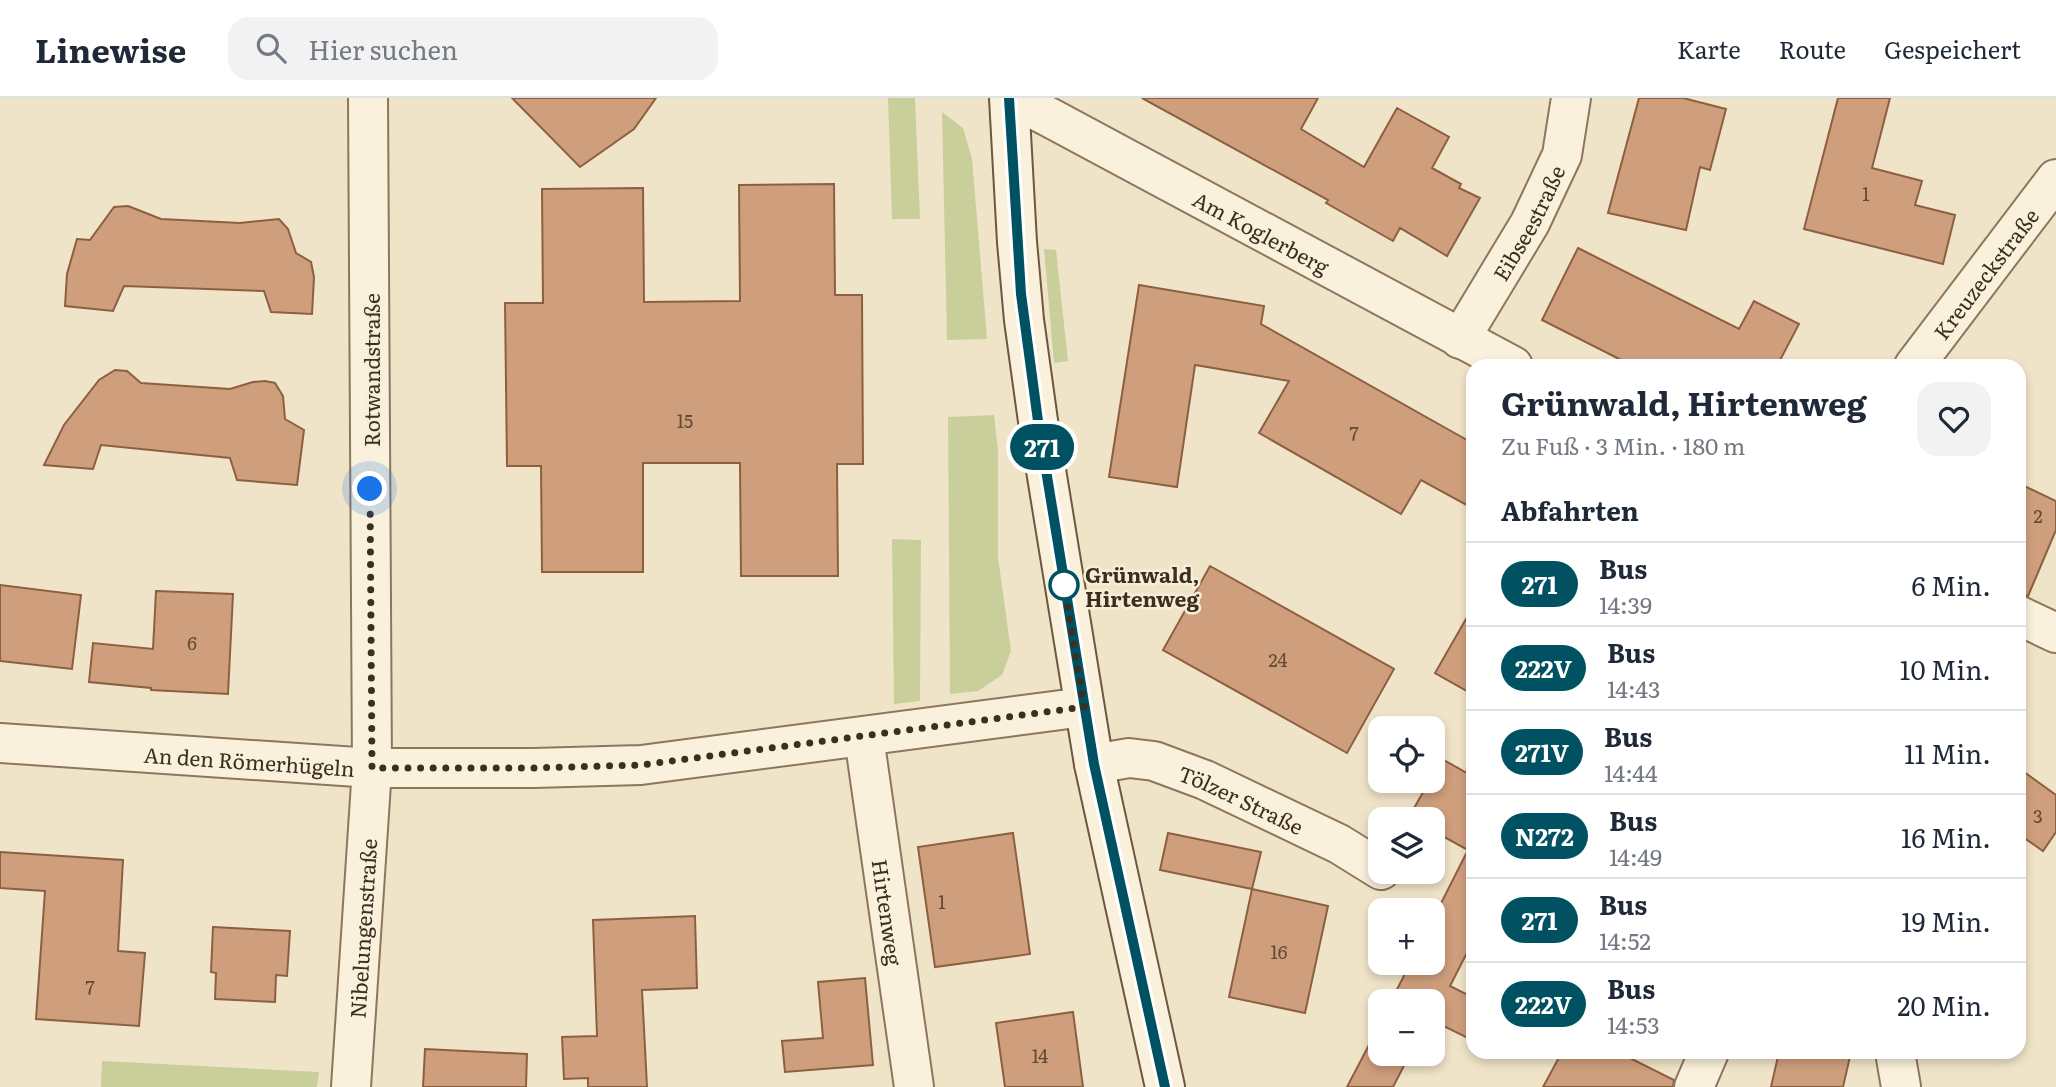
<!DOCTYPE html>
<html lang="de">
<head>
<meta charset="utf-8">
<style>
	body { margin:0; font-family:Literata,serif; background:#f2f2f3; color:#1f2937; height:100vh; display:flex; flex-direction:column; font-size:26px; white-space:nowrap }
	* { box-sizing:border-box; margin:0 }
	p { font-size:23px; color:#747a83 }
	.icon { flex:none; width:38px; height:38px; fill:none; stroke:currentColor; stroke-width:2; stroke-linecap:round; stroke-linejoin:round }
	.map { position:relative; flex:1; overflow:hidden }
	.panel { position:absolute; left:1466px; top:261px; width:560px; height:700px; display:flex; flex-direction:column; background:#fff; border-radius:21px; box-shadow:0 4px 10px #0003 }
	.panel>* { flex:none }
	.badge { padding:0 14px; border-radius:23px; font-size:24px; line-height:46px }
	.tools { position:absolute; left:1368px; top:618px; display:grid; gap:14px }
	.tools a { display:grid; place-items:center; width:77px; height:77px; border-radius:14px; background:#fff; box-shadow:0 4px 10px #0003; font-size:35px }
	.you { position:absolute; width:35px; height:35px; margin:-18px; border:5px solid #fff; border-radius:50%; background:#1a73e8; box-shadow:0 0 0 10px #1a73e833 }
	.map>.badge { position:absolute; translate:-50% -50%; box-shadow:0 0 0 4px #fff }
	h2 { padding:0 35px; font-size:26px; line-height:63px }
	.round { display:grid; place-items:center; flex:none; width:74px; height:74px; border-radius:21px; background:#f2f2f3 }
	.head { display:flex; align-items:center; justify-content:space-between; height:119px; padding:0 35px }
	h1 { font-size:33px; font-weight:700; line-height:52px }
	ul { padding:0; list-style:none }
	li { display:flex; align-items:center; gap:21px; height:84px; padding:0 35px; border-top:2px solid #e0e1e3 }
	li div { flex:1 }
	li b { display:block; font-size:26px }
	li em { font-style:normal }
	li .badge { min-width:77px; font-weight:700; text-align:center }
	header { display:flex; align-items:center; gap:42px; box-sizing:border-box; height:98px; padding:0 35px; background:#fff; border-bottom:2px solid #e0e1e3 }
	header strong { font-size:33px }
	nav { display:flex; gap:38px; margin-inline-start:auto; font-size:24px }
	.search { width:490px; height:63px; background:#f2f2f3; display:flex; align-items:center; gap:18px; box-sizing:border-box; padding:0 24px; border-radius:21px; color:#747a83; font-size:26px }
	.map>svg:first-child { display:block }
	.green { fill:#c9cf9b }
	.building { fill:#cf9f7d; stroke:#8d5f41; stroke-width:2 }
	.lines { fill:none; stroke-linecap:round; stroke-linejoin:round }
	.minor-casing { stroke:#8d765c; stroke-width:42 }
	.secondary-casing { stroke:#6f573f; stroke-width:42 }
	.minor { stroke:#faf1dc; stroke-width:38 }
	.secondary { stroke:#faf1dc; stroke-width:38 }
	.line-casing { stroke:#fff; stroke-width:16 }
	.line { stroke:#005262; stroke-width:10 }
	.walk { stroke:#3d2e20; stroke-width:7; stroke-dasharray:0 12.6 }
	.stop-dot { fill:#fff; stroke:#005262; stroke-width:3.5 }
	.labels { text-anchor:middle; dominant-baseline:central; stroke-width:5; stroke-linejoin:round; paint-order:stroke }
	.number-label { font-size:18px; fill:#624a37 }
	.street-label { font-size:21px; fill:#3d2e20; stroke:#f7eed8 }
	.stop-label { font-size:21px; font-weight:bold; fill:#3d2e20; stroke:#f7eed8; text-anchor:start }
</style>
</head>
<body>
<header>
<strong>Linewise</strong>
<div class="search"><svg class="icon" aria-label="search" viewBox="0 0 24 24"><circle cx="10" cy="10" r="6"/><path d="M15 15l6 6"/></svg>Hier suchen</div>
<nav><a>Karte</a><a>Route</a><a>Gespeichert</a></nav>
</header>
<div class="map">
<svg width="2056" height="989" viewBox="0 0 2056 989">
	<rect width="100%" height="100%" fill="#f0e4c8"/>
	<path class="green" d="M 888,0 L 915,0 L 920,121 L 892,121 Z
		M 942,14 L 963,30 L 972,61 L 987,241 L 947,242 Z
		M 1044,151 L 1056,152 L 1068,263 L 1054,265 Z
		M 994,317 L 998,353 L 998,459 L 1011,553 L 1002,577 L 978,593 L 950,596 L 948,319 Z
		M 892,441 L 921,442 L 920,603 L 894,606 Z
		M 102,963 L 319,974 L 317,989 L 101,989 Z"/>
	<path class="building" d="M 512,0 L 656,0 L 634,31 L 580,69 Z
		M 1142,0 L 1318,0 L 1301,31 L 1364,69 L 1397,10 L 1449,39 L 1432,70 L 1461,86 L 1459,90 L 1480,100 L 1447,158 L 1400,130 L 1393,143 L 1326,105 L 1328,102 Z
		M 1639,0 L 1683,0 L 1726,11 L 1710,72 L 1700,69 L 1686,132 L 1608,115 Z
		M 1838,0 L 1890,0 L 1872,70 L 1922,83 L 1915,107 L 1955,117 L 1943,166 L 1804,131 Z
		M 834,86 L 835,197 L 862,197 L 863,366 L 837,366 L 838,478 L 741,478 L 740,365 L 643,365 L 643,474 L 542,474 L 541,368 L 507,368 L 505,205 L 543,205 L 542,91 L 643,90 L 644,204 L 740,203 L 739,87 Z
		M 128,108 L 161,121 L 240,125 L 279,121 L 288,131 L 296,155 L 311,164 L 314,179 L 312,216 L 271,214 L 264,193 L 124,188 L 113,213 L 65,208 L 67,176 L 77,141 L 90,142 L 114,109 Z
		M 1578,150 L 1739,231 L 1754,203 L 1799,226 L 1777,268 L 1633,268 L 1542,222 Z
		M 1139,187 L 1264,208 L 1261,226 L 1474,346 L 1474,411 L 1421,382 L 1401,416 L 1259,335 L 1289,283 L 1195,267 L 1177,389 L 1109,379 Z
		M 115,272 L 127,273 L 141,285 L 230,291 L 253,284 L 265,283 L 275,285 L 283,298 L 285,321 L 304,332 L 297,387 L 237,382 L 230,360 L 101,347 L 93,371 L 44,367 L 64,327 L 99,282 Z
		M 2020,386 L 2056,403 L 2056,432 L 2028,498 L 2020,496 Z
		M 1210,468 L 1394,571 L 1347,655 L 1163,552 Z
		M 0,487 L 81,497 L 72,571 L 0,563 Z
		M 156,493 L 233,496 L 228,596 L 151,592 L 151,590 L 89,584 L 93,545 L 153,551 Z
		M 1474,507 L 1474,597 L 1435,575 Z
		M 1442,661 L 1474,679 L 1474,841 L 1450,888 L 1474,900 L 1474,943 L 1433,923 L 1433,903 L 1391,903 L 1411,864 L 1433,864 L 1433,821 L 1468,752 L 1433,733 L 1433,721 L 1409,719 L 1430,682 L 1433,682 L 1433,677 Z
		M 2020,671 L 2056,697 L 2056,734 L 2043,753 L 2020,737 Z
		M 1013,735 L 1030,856 L 935,869 L 918,749 Z
		M 1168,735 L 1261,754 L 1252,791 L 1160,772 Z
		M 0,754 L 123,762 L 118,853 L 145,855 L 139,928 L 36,921 L 45,793 L 0,790 Z
		M 1252,791 L 1328,808 L 1305,915 L 1229,899 Z
		M 695,818 L 697,890 L 642,892 L 647,989 L 588,989 L 588,980 L 564,981 L 562,939 L 597,938 L 593,822 Z
		M 213,829 L 290,833 L 287,878 L 276,877 L 275,904 L 215,901 L 216,875 L 211,874 Z
		M 865,880 L 873,967 L 785,974 L 782,943 L 823,940 L 818,884 Z
		M 1073,914 L 1083,989 L 1005,989 L 996,925 Z
		M 1381,924 L 1381,956 L 1410,956 L 1393,989 L 1347,989 Z
		M 425,951 L 527,956 L 526,989 L 423,989 Z
		M 1562,954 L 1618,954 L 1674,982 L 1673,989 L 1543,989 Z
		M 1779,954 L 1851,954 L 1843,989 L 1771,989 Z"/>
	<g class="lines">
		<defs>
			<g id="minor">
				<path id="s1" d="M 1010,0 L 1047,18 L 1513,268"/>
				<path id="s2" d="M 1460,241 L 1530,125 L 1562,57 L 1571,0"/>
				<path id="s3" d="M 1914,268 L 2056,81"/>
				<path d="M 2020,518 L 2056,535"/>
				<path id="s4" d="M 864,639 L 914,989"/>
				<path id="s5" d="M 0,645 L 372,670 L 533,670 L 641,667 L 1084,609"/>
				<path id="s6" d="M 1094,666 L 1129,660 L 1154,663 L 1205,682 L 1339,746 L 1381,772"/>
				<path d="M 1895,954 L 1901,989"/>
				<path id="s7" d="M 351,989 L 372,670 L 368,0"/>
				<path d="M 1694,989 L 1709,954"/>
			</g>
			<path id="secondary" d="M 1009,0 L 1017,144 L 1024,222 L 1038,323 L 1094,666 L 1165,989"/>
		</defs>
		<use href="#minor" class="minor-casing"/>
		<use href="#secondary" class="secondary-casing"/>
		<use href="#minor" class="minor"/>
		<use href="#secondary" class="secondary"/>
	</g>
	<g class="lines">
		<defs>
			<path id="line" d="M 1009,0 L 1021,196 L 1038,323 L 1094,666 L 1165,989"/>
		</defs>
		<use href="#line" class="line-casing"/>
		<use href="#line" class="line"/>
		<path class="walk" d="M 370,391 L 372,670 L 533,670 L 641,667 L 1084,609 L 1064,487"/>
	</g>
	<circle class="stop-dot" cx="1064" cy="487" r="14"/>
	<g class="labels">
		<g class="number-label">
			<text x="1866" y="95">1</text>
			<text x="685" y="322">15</text>
			<text x="1354" y="334">7</text>
			<text x="2038" y="417">2</text>
			<text x="192" y="544">6</text>
			<text x="1278" y="561">24</text>
			<text x="2038" y="717">3</text>
			<text x="942" y="803">1</text>
			<text x="1279" y="853">16</text>
			<text x="90" y="888">7</text>
			<text x="1040" y="957">14</text>
		</g>
		<g class="street-label">
			<text stroke="none"><textPath href="#s2" startOffset="135">Eibseestraße</textPath></text>
			<text stroke="none"><textPath href="#s1" startOffset="285">Am Koglerberg</textPath></text>
			<text stroke="none"><textPath href="#s3" startOffset="117">Kreuzeckstraße</textPath></text>
			<text transform="translate(370 272) rotate(-90)">Rotwandstraße</text>
			<text stroke="none"><textPath href="#s5" startOffset="250">An den Römerhügeln</textPath></text>
			<text stroke="none"><textPath href="#s6" startOffset="156">Tölzer Straße</textPath></text>
			<text stroke="none"><textPath href="#s4" startOffset="177">Hirtenweg</textPath></text>
			<text stroke="none"><textPath href="#s7" startOffset="159">Nibelungenstraße</textPath></text>
		</g>
		<g class="stop-label">
			<text x="1085" y="475">Grünwald,<tspan x="1085" dy="24">Hirtenweg</tspan></text>
		</g>
	</g>
</svg>
<div class="tools">
<a><svg class="icon" aria-label="locate" viewBox="0 0 24 24"><circle cx="12" cy="12" r="6"/><path d="M12 2v4M12 18v4M2 12h4M18 12h4"/></svg></a>
<a><svg class="icon" aria-label="layers" viewBox="0 0 24 24"><path d="M12 4l9 5-9 5-9-5zM3 14l9 5 9-5"/></svg></a>
<a>+</a>
<a>−</a>
</div>
<div class="you" style="left:370px;top:391px"></div>
<b class="badge" style="left:1042px;top:349px;background:#005262;color:#fff">271</b>
<section class="panel">
<div class="head"><div><h1>Grünwald, Hirtenweg</h1><p>Zu Fuß · 3 Min. · 180 m</p></div><a class="round"><svg class="icon" aria-label="heart" viewBox="0 0 24 24"><path d="M12 20l-8-8c-3-5 5-10 8-4 3-6 11-1 8 4z"/></svg></a></div>
<h2>Abfahrten</h2>
<ul>
<li><span class="badge" style="background:#005262;color:#fff">271</span><div><b>Bus</b><p>14:39</p></div><em>6 Min.</em></li>
<li><span class="badge" style="background:#005262;color:#fff">222V</span><div><b>Bus</b><p>14:43</p></div><em>10 Min.</em></li>
<li><span class="badge" style="background:#005262;color:#fff">271V</span><div><b>Bus</b><p>14:44</p></div><em>11 Min.</em></li>
<li><span class="badge" style="background:#005262;color:#fff">N272</span><div><b>Bus</b><p>14:49</p></div><em>16 Min.</em></li>
<li><span class="badge" style="background:#005262;color:#fff">271</span><div><b>Bus</b><p>14:52</p></div><em>19 Min.</em></li>
<li><span class="badge" style="background:#005262;color:#fff">222V</span><div><b>Bus</b><p>14:53</p></div><em>20 Min.</em></li>
</ul>
</section>
</div>
</body>
</html>
